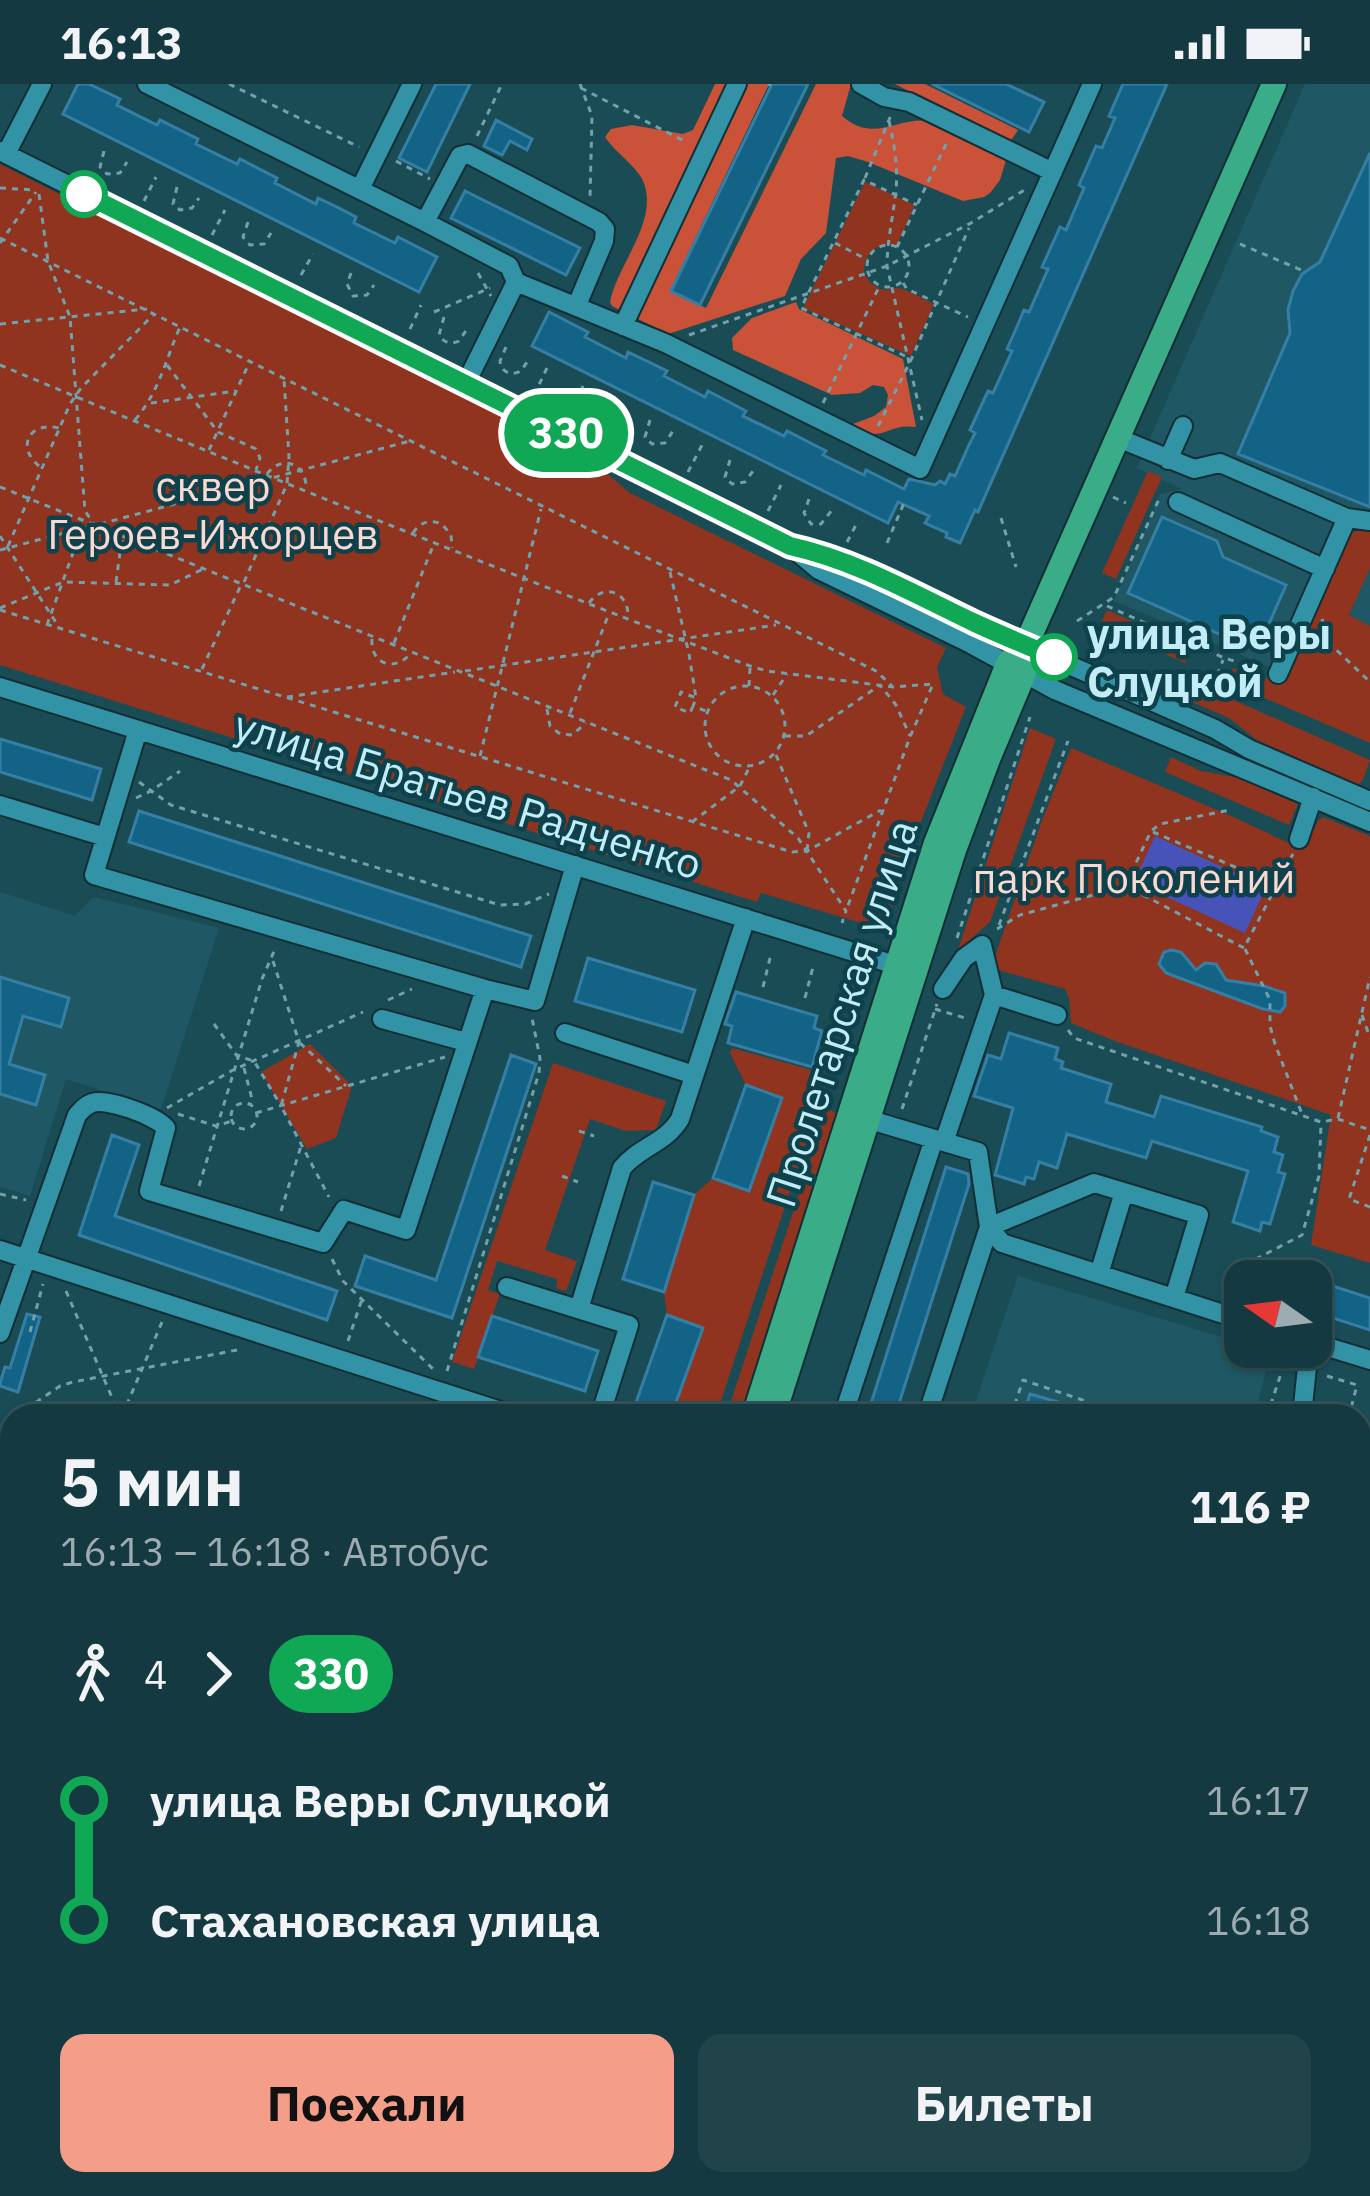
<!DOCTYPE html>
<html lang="ru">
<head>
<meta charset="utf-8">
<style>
	body { margin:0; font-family:"IBM Plex Sans",sans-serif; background:#21444b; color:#f1f3f6; height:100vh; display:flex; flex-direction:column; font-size:45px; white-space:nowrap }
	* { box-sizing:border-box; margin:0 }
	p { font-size:39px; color:#9dacb1 }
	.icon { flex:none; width:66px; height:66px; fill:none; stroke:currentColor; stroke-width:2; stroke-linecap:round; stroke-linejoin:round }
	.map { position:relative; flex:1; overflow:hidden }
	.sheet { position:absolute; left:0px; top:1320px; width:1371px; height:792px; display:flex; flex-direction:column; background:#143940; border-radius:36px 36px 0 0; box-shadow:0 3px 9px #0004,0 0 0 3px #335359 }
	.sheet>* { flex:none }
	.badge { padding:0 24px; border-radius:39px; font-size:42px; line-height:78px }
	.needle { width:78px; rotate:284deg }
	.controls { position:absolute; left:1224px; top:1176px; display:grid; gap:24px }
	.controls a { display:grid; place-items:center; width:108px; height:108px; border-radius:24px; background:#143940; box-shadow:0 3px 9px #0004,0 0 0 3px #335359; font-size:60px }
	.map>.badge { position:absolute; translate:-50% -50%; box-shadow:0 0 0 6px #fff }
	.legs { display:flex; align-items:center; gap:18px; height:132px; padding:0 60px; font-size:39px }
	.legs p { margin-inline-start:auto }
	.headline { display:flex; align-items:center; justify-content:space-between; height:204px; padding:0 60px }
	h1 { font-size:66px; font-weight:800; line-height:90px }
	.cta { display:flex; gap:24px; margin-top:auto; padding:24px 60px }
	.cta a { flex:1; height:138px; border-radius:24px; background:#f49e8a; color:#111; font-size:48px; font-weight:800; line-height:138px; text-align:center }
	.cta a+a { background:#21444b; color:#f1f3f6 }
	ul { padding:0 60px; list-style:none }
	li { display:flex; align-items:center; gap:42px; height:120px; font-size:45px }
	li i { display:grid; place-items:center; width:18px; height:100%; margin:0 15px; background:currentColor }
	li i::after { content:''; width:30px; height:30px; margin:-15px; border:9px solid; border-radius:50%; background:#143940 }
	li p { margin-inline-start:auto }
	li:first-child i { background:linear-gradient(#0000 50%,currentColor 0) }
	li:last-child i { background:linear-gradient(currentColor 50%,#0000 0) }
	.status { display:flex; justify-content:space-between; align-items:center; height:84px; padding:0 60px; background:#143940; direction:ltr }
	.status svg { height:33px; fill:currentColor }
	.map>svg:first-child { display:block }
	.built { fill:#1f5864 }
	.green { fill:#90331f }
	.forest { fill:#ca5238 }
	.water { fill:#4753b8 }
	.building { fill:#136387; stroke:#367fa4; stroke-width:3 }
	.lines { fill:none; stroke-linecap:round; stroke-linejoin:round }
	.minor-casing { stroke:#122f36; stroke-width:22 }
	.major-casing { stroke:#122f36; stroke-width:28 }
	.path { stroke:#73a1ab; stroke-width:3; stroke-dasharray:6 6; stroke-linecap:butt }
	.minor { stroke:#3393a6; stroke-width:18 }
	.major { stroke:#3aac87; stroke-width:24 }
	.line-1-casing { stroke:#fff; stroke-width:27 }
	.line-1 { stroke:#10a855; stroke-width:18 }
	.stop-1-dot { fill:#fff; stroke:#10a855; stroke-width:6 }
	.labels { text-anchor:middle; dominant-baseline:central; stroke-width:9; stroke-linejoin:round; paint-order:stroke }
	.park-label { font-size:42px; fill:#f9d9d1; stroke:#0d414b }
	.stop-label { font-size:42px; font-weight:bold; fill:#c2edf7; stroke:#0d414b; text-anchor:start }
	.street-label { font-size:42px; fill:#c2edf7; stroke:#0d414b }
</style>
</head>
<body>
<div class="status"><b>16:13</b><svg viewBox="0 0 49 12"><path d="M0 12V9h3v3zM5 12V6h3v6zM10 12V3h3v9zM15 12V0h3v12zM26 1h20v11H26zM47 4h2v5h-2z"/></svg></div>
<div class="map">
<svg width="1370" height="2112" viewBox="0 0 1370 2112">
	<rect width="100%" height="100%" fill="#1a4c56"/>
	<path class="built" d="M 1305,0 L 1370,0 L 1370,581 L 1284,589 L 1114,517 L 1160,410 L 1182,405 L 1137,384 Z
		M 0,808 L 75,832 L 93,813 L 219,844 L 161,1025 L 66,995 L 30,1112 L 0,1103 Z
		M 1018,1192 L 1245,1260 L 1245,1263 L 1271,1268 L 1254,1332 L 971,1332 Z
		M 12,1343 L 12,1680 L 0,1677 L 0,1351 Z
		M 1359,1646 L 1370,1650 L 1370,2007 L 1359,2004 Z
		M 730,2100 L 1009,2100 L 1006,2112 L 726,2112 Z"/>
	<path class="green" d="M 0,80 L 596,380 L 630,409 L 946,564 L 937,583 L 943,610 L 966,623 L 920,740 L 888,834 L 883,840 L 874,843 L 761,809 L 757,818 L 0,581 Z
		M 865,98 L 915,121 L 897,161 C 866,156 852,190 877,203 C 890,210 884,203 897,204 C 908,205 923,215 934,220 L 911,272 L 803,224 Z
		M 1148,387 L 1162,393 L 1116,495 L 1102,489 Z
		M 1363,442 L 1370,443 L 1370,484 L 1349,531 L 1370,542 L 1370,659 L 1227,598 L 1233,584 L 1265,597 L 1268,590 L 1283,594 L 1351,450 Z
		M 1107,526 L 1191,563 L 1185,579 L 1100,541 Z
		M 1197,600 L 1370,676 L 1363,696 L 1358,701 L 1257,656 L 1229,634 L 1190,617 Z
		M 1030,644 L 1056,655 L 990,838 L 958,866 Z
		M 1071,664 L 1229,731 L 1304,766 L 1318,737 L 1323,733 L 1370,752 L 1370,1179 L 1311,1161 L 1331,1031 L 1112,956 L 1071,939 L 1069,914 L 1065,905 L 991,884 L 1041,739 Z
		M 1171,673 L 1201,687 L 1235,693 L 1298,720 L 1289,741 L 1165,688 Z
		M 310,960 L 352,1002 L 336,1054 L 307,1065 L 261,988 Z
		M 732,964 L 823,989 L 824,1003 L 716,1332 L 671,1332 L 703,1244 L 667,1231 L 664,1208 L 694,1111 L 713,1094 L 749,1106 L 782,1015 L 746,1001 L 730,969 Z
		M 553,979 L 666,1017 L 656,1046 L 626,1047 L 590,1035 L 545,1166 L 577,1177 L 566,1207 L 556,1204 L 557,1195 L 497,1177 L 488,1206 L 500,1210 L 474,1285 L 452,1278 Z
		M 827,1025 L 837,1029 L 740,1332 L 726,1332 Z"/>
	<path class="forest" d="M 715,0 L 769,0 L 670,207 L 706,224 L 816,0 L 851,0 L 842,32 C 875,60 895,32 932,37 C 952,39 992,62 1006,76 L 1000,96 L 990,109 L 984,113 L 963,117 L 868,78 L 848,72 L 836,74 L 826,149 L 801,175 L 785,212 L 668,250 L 612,222 L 610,218 C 617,181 660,136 643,97 C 638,84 615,68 605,53 L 611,45 L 632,41 L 683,50 L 693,46 Z
		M 895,0 L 925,0 L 1018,46 L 1012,55 L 1002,55 Z
		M 796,218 L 799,225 L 903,275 L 916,343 C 887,339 888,357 854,347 L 853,340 L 874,332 L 886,323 L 888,311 L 884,303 L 873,301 L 860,309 L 832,311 L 733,266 L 732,254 L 752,234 Z"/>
	<path class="water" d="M 1155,752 L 1266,803 L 1245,849 L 1134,798 Z"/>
	<path class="building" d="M 78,0 L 89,0 L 120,15 L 117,21 L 157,41 L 160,36 L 198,55 L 196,60 L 237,80 L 240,75 L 277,94 L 275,99 L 316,120 L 318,114 L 339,124 L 356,133 L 354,139 L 395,159 L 398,153 L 437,173 L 419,208 L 63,30 Z
		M 436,0 L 470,0 L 427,88 L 399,74 Z
		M 772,0 L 808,0 L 700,221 L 671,207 Z
		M 932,0 L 1006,0 L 1044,18 L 1029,48 Z
		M 1123,0 L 1167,0 L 978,428 L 975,426 L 960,459 L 946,453 L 947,449 L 925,439 L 929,432 L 898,418 L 888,439 L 532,262 L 549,228 L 588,248 L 585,253 L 626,274 L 628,268 L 667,287 L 664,292 L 705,313 L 708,307 L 746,327 L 743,332 L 784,352 L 787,347 L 826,367 L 823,371 L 864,391 L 866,386 L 904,405 L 909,395 L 935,401 L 940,397 L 945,400 L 950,390 L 955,392 L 969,361 L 975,349 L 970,346 L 988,307 L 993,309 L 1012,267 L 1007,265 L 1016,245 L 1024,226 L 1029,228 L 1048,185 L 1042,183 L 1060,143 L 1066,146 L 1084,104 L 1079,101 L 1096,62 L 1102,64 L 1115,34 L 1109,32 Z
		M 496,36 L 532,55 L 527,66 L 510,57 L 502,71 L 484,62 Z
		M 1370,69 L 1370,423 L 1238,370 L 1290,249 L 1288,226 L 1293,207 L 1302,190 L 1320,178 Z
		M 465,107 L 580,164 L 566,191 L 451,134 Z
		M 1162,433 L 1217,457 L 1223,473 L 1286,501 L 1257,567 L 1128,509 Z
		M 0,655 L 101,685 L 92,716 L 0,688 Z
		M 139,727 L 531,852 L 521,883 L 129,758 Z
		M 1171,866 L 1181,868 L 1196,886 L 1205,879 L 1216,880 L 1226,896 L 1264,902 L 1285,909 L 1285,922 L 1280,928 L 1263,925 L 1166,889 L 1159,880 L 1164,868 Z
		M 588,874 L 695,906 L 682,948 L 575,917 Z
		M 0,893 L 69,914 L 61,943 L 23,932 L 9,980 L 45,991 L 36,1021 L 0,1010 Z
		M 736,908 L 817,932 L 814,944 L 822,947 L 812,983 L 728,959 L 732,942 L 725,940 Z
		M 1009,949 L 1058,964 L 1055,975 L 1063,978 L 1061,984 L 1111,1000 L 1106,1018 L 1154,1033 L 1161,1012 L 1262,1043 L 1261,1047 L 1278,1053 L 1274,1068 L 1283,1071 L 1278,1088 L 1285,1090 L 1270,1140 L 1262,1138 L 1260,1147 L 1233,1138 L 1248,1087 L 1152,1057 L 1146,1074 L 1067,1050 L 1057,1084 L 1039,1078 L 1034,1095 L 1026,1093 L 1024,1100 L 995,1091 L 1013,1024 L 974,1012 L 988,971 L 1001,975 Z
		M 511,971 L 536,980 L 452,1234 L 355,1202 L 365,1172 L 436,1196 Z
		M 746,1001 L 782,1014 L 749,1107 L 713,1094 Z
		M 112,1051 L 139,1061 L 115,1132 L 337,1207 L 327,1236 L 79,1151 Z
		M 946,1083 L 968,1090 L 969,1100 L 895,1332 L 867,1332 Z
		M 653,1098 L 694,1111 L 664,1208 L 623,1195 Z
		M 1311,1195 L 1370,1214 L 1370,1246 L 1311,1227 Z
		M 27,1230 L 40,1233 L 18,1308 L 0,1302 L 0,1299 L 5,1283 L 10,1284 Z
		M 667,1231 L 703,1244 L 671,1332 L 656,1332 L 634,1324 Z
		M 492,1232 L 598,1267 L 585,1307 L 478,1273 Z
		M 1030,1310 L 1093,1328 L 1092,1332 L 1023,1332 Z"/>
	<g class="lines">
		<defs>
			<path id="minor" d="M 147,0 L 425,138 L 460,72 L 468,70 L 599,138 L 605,145 L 604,157 L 577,221
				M 861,0 L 884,13 L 909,18 L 1053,88
				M 0,67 L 790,462 L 819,486 L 971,560 L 1055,606 L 1370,738
				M 6,70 L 42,0
				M 360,105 L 412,0
				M 425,138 L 509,182 L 516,198 L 665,259 L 920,385 L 1092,0
				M 623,242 L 737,0
				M 466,299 L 516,198
				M 1118,354 L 1194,385 L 1220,379 L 1347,434 L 1370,437
				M 1168,376 L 1183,342
				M 1178,418 L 1325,485
				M 795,463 C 863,478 921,515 984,543 C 1061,578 1138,611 1215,645 L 1249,665 L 1370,717
				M 1278,590 L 1347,434
				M 0,603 L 905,884
				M 138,646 L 94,791 L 485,905 L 535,917 L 575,781
				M 0,721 L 105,753
				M 1299,755 L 1313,713
				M 943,905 L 964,874 L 982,861 L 994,911 L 944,1058
				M 994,911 L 1057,931
				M 382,935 L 466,958
				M 565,949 L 694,991
				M 867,1035 L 978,1068 L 989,1143 L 1002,1159 L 1245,1237
				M 1124,1108 L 1199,1131 L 1174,1214
				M 0,1166 L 516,1332
				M 507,1203 L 629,1241 L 600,1332
				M 579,1225 L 622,1084 C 639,1063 666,1059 680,1035 L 746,834
				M 0,1249 L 77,1031 C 83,1025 84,1022 92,1019 C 108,1014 156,1032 166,1044 L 149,1107 L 323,1159 L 344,1126 L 406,1146 L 485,905
				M 1311,1258 L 1370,1276
				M 843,1332 L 934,1055
				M 927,1332 L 989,1143 L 1094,1099 L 1124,1108 L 1099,1190
				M 1302,1332 L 1309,1263
				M 1359,1619 L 1370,1622
				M 0,1925 L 12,1929
				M 1359,2015 L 1370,2019
				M 0,2047 L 12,2050
				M 1359,2090 L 1370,2094
				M 170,2100 L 208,2112
				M 297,2112 L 301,2100
				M 589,2112 L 592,2100
				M 688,2112 L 692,2100
				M 1074,2112 L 1079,2100"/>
			<path id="major" d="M 754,1332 L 936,759 L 1008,580 L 1026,561 L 1274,0
				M 773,1332 L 954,766 L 988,675 L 1024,589 L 1026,561
				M 503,2112 L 507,2100
				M 524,2112 L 528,2100"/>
		</defs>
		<use href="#minor" class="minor-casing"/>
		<use href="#major" class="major-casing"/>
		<path class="path" d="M 229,0 L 359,63
			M 580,0 L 592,32 L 590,114
			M 768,0 L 771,1
			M 581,4 L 686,58
			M 889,37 C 895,63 899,88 895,114 C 892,138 887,159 887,182 L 922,336
			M 477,52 L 502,0
			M 104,67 L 100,83 L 107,90 L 120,89 L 127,78
			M 396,77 L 430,95
			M 865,94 L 891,31
			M 177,103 L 173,120 L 180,126 L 192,124 L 199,114
			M 0,104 L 36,106
			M 39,110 L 48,177 L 70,233 L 85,427 L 94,440
			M 144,117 L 156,93
			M 248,138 L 243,153 L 250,161 L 264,160 L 271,149
			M 212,151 L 225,126
			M 0,154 L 876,587 L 892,602
			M 0,159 L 36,108
			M 835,159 L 868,176
			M 1240,160 L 1306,188
			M867 182a21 21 0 1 1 42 0a21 21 0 1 1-42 0Z
			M 897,163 L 948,56
			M 351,189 L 347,200 L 353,212 L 367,211 L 374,201
			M 478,189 L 491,212
			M 301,191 L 313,170
			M 903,199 L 907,205 L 968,233
			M 434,228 L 490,204
			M 444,233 L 439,251 C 444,259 451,261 459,257 L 467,245
			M 0,240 L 147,225
			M 410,245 L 421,221
			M 689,251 L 887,182 L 971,139 L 1026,105
			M 506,263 L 500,277 C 501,289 512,292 521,287 L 529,275
			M 905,272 L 801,224 L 864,96 L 917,121
			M 0,281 C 248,385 498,486 750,582 L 767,587 L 893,603 L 933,600 L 910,653 L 846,827
			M 167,281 L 218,348 L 256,365 L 260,374 L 256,386
			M 534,311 L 547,284
			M 151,319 L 236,307
			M 823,319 L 880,201
			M 570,329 L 583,302
			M 135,336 C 160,306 165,277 180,243
			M 650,336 L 645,353 L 652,360 L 665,359 L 673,347
			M 878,342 L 911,276 L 969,144
			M 609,348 L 622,321
			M 209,366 L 250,277
			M 730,376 L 725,393 L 732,400 L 745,398 L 753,387
			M 39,382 C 16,363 29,337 59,344
			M 688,388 L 702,361
			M 267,390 C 282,370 307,379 306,405
			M 0,403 L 731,696 L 798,754 L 846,827 L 842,839
			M 1113,413 L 1126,419
			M 809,415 L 804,429 L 811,440 L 821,440 L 832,426
			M 768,427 L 781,401
			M 1001,434 L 1016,483
			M 100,440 L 410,357
			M 413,449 C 420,438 430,435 442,440 L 451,451 L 452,464
			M 0,452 L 59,543
			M 847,458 L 857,439
			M 887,459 L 904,419
			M 8,462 L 70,320 L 81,304 L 154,230
			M 0,466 L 91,442
			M 670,488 L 689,570 L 696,614
			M 116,498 L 122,454
			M 244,498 L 287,400 L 289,373 L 284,295
			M 589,519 C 603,499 629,507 628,533
			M 1107,522 L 1224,574 L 1259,584
			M 0,524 L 63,498 L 170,501 L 203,485
			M 0,526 L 792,768 L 807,767 L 881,726
			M 1322,535 L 1328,558 L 1370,598
			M 1077,537 L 1114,513 L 1160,413
			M 47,541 L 82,444
			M 372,555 C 370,580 395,589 411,569
			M 394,559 L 433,462
			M 202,585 L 241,501
			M 465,587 L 776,541
			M 749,602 L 750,584
			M 1213,602 L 1223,576
			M705 642a40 40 0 1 1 80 0a40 40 0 1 1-80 0Z
			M 773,611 L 787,590
			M 287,613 L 455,588
			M 693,622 L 690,629 L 675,623 L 681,608 L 696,614 L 693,622 L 708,628
			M 547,625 L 550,642 L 560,650 L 572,651 L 586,639
			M 570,629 L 608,532
			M 785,652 L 806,652 L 880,601 L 896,621 L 910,652
			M 776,671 L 809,749 L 807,767
			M 480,672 L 541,425
			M 139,698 L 171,721 L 500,821 L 525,820 L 549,810
			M 136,714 L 151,707 L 180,687
			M 692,738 L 740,702 L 749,684
			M 1153,748 L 1275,800
			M 1126,800 L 1151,747 L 1160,740 L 1230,726
			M 999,841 L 1068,657
			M 997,845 L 1020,831 L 1126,802 L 1244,864 L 1293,770
			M 957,854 L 1030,633
			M 1245,865 L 1270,916 L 1270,942 L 1275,960 L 1302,1030
			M 273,877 L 299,958 L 281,1022 L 329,1113
			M 763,903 L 771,870
			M 805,914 L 813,883
			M 388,916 L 412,905
			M 935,925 L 965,934
			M 1362,931 L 1370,954
			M 214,940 L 237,972 L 254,977 L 280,1020
			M 1068,946 L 1074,954 L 1321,1038 L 1338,1035 L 1370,1046
			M 300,959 L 346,1002
			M 244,984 L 252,1015 L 250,1021
			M231 1032a13 13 0 1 1 26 0a13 13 0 1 1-26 0Z
			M 167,1024 L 233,986 L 363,928
			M 902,1025 L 937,920
			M 256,1029 L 445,973
			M 178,1030 L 216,1042 L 232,1037
			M 1338,1034 L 1370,893
			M 579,1047 L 594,1052
			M 1370,1051 L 1349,1115 L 1370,1123
			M 562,1092 L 578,1098
			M 199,1102 L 262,895 L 275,865
			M 0,1110 L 26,1116
			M 281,1127 L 301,1062
			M 332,1175 L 343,1197 L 434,1286
			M 1247,1197 L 1254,1176 L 1302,1151 L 1319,1092 L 1321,1040
			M 66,1207 L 120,1332
			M 1241,1215 L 1245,1202
			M 30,1248 L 43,1200
			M 348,1257 L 362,1215
			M 447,1287 L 539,989 L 540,974 L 532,934
			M 1327,1292 L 1357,1301 L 1349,1332
			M 16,1332 L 60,1302 L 73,1298 L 242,1265
			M 122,1332 L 162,1238
			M 408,1332 L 408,1317
			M 1011,1332 L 1023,1296 L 1130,1332
			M 1267,1332 L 1289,1265
			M 0,1344 L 12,1335
			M 1359,1354 L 1370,1357
			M 0,1493 L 12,1497
			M 0,1630 L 12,1633
			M 0,1756 L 12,1749
			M 2,1758 L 12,1761
			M 407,2100 L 409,2112
			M 436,2112 L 440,2100
			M 1253,2112 L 1269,2112
			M 1295,2112 L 1297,2100"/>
		<use href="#minor" class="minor"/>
		<use href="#major" class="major"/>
	</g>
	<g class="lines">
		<defs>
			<path id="line-1" d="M 84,110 L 790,462 C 857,477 914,510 975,539 C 1001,551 1028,562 1054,573"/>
		</defs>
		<use href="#line-1" class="line-1-casing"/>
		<use href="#line-1" class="line-1"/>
	</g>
	<g class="stop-1-dot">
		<circle cx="84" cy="110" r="21"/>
		<circle cx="1054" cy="573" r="21"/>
	</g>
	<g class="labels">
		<g class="park-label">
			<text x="213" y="401">сквер<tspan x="213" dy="48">Героев-Ижорцев</tspan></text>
			<text x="1134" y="793">парк Поколений</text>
		</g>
		<g class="stop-label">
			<text x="1087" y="549">улица Веры<tspan x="1087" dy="48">Слуцкой</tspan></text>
		</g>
		<g class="street-label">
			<text transform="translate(468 710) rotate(17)">улица Братьев Радченко</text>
			<text transform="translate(841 929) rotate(-72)">Пролетарская улица</text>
		</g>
	</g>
</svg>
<div class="controls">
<a><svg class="needle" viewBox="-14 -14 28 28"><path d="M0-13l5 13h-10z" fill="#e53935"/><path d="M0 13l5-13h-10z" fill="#9dacb1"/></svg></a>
</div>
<b class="badge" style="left:566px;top:349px;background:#10a855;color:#fff">330</b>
<section class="sheet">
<div class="headline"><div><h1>5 мин</h1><p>16:13 – 16:18 · Автобус</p></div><b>116 ₽</b></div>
<div class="legs"><svg class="icon" aria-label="walk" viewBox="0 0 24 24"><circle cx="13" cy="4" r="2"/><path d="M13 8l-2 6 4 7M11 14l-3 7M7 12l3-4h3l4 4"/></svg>4<svg class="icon" aria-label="forward" viewBox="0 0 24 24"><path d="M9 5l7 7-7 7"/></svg><b class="badge" style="background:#10a855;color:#fff">330</b></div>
<ul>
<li><i style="color:#10a855"></i><b>улица Веры Слуцкой</b><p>16:17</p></li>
<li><i style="color:#10a855"></i><b>Стахановская улица</b><p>16:18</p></li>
</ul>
<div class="cta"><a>Поехали</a><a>Билеты</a></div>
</section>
</div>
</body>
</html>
